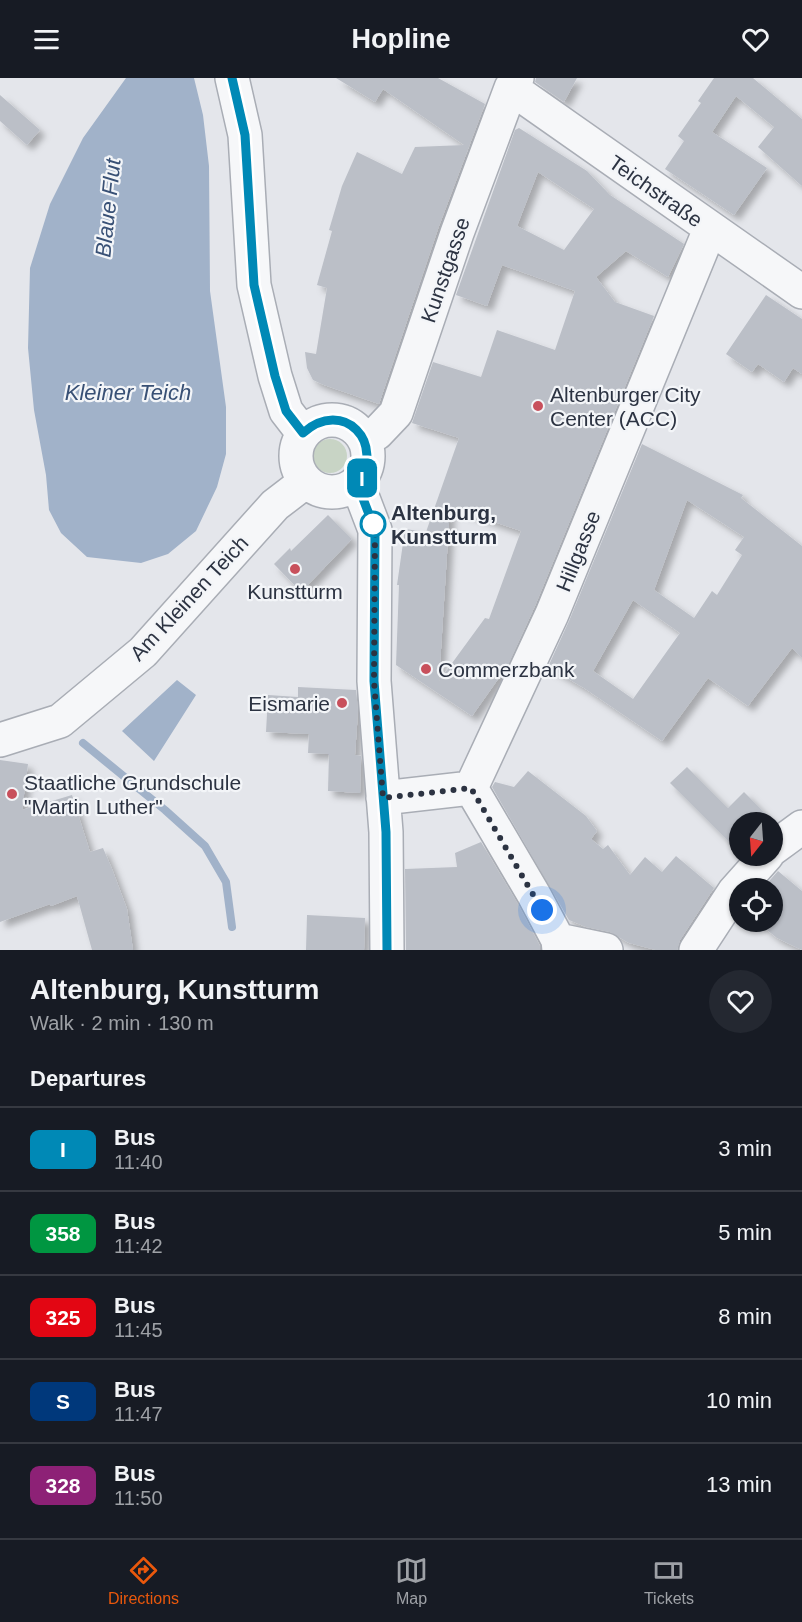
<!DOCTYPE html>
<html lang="en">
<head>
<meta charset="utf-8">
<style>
	body { margin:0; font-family:Arial,sans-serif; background:#242831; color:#f1f3f6; height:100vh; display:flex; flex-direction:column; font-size:22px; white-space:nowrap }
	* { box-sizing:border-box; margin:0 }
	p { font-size:20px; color:#9ea1a6 }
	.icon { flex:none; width:33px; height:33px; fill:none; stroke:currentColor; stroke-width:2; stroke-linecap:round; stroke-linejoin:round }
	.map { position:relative; height:872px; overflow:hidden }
	.drawer { display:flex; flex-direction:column; background:#171b24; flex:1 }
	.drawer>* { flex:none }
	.badge { padding:0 12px; border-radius:9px; font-size:21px; line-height:39px }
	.needle { width:39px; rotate:197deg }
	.controls { position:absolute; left:729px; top:734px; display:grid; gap:12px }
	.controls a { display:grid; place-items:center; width:54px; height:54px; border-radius:50%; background:#171b24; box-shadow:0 2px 4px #0004; font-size:30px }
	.you { position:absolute; width:30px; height:30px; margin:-15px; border:4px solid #fff; border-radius:50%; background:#1a73e8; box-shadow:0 0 0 9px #1a73e833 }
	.map>.badge { position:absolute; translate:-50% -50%; box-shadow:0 0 0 3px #fff }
	h2 { padding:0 30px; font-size:22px; line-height:54px }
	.round { display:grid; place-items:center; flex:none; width:63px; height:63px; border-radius:32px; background:#242831 }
	.overview { display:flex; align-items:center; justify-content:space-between; height:102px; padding:0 30px }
	h1 { font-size:28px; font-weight:700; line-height:45px }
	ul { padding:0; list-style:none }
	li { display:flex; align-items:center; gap:18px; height:84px; padding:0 30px; border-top:2px solid #363941 }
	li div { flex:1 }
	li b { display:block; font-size:22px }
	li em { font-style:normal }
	li .badge { min-width:66px; font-weight:700; text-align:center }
	header { display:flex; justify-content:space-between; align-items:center; height:78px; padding:0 30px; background:#171b24; font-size:27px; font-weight:700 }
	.menu { display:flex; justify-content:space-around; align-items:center; height:84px; border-top:2px solid #363941; background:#171b24; font-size:16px; color:#9ea1a6 }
	.menu a { display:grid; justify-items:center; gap:3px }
	.menu .selected { color:#ea580c }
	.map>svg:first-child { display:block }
	.green { fill:#c8d4c5 }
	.water { fill:#a1b2c9 }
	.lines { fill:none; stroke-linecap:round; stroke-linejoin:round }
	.stream { stroke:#a1b2c9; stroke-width:8 }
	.building { fill:#bbbfc7; fill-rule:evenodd; filter:url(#shadow) }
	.minor-casing { stroke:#a9adb5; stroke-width:36 }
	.minor { stroke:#f6f7f9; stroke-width:33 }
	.line-casing { stroke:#fff; stroke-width:14 }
	.line { stroke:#0089b6; stroke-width:9 }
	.walk { stroke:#2c3342; stroke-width:6; stroke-dasharray:0 10.8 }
	.poi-dot { fill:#c8505c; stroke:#f3f5f8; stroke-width:2 }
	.stop-dot { fill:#fff; stroke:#0089b6; stroke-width:3 }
	.labels { text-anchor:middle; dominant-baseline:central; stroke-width:4.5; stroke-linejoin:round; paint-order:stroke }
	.street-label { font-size:21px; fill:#2c3342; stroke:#f3f5f8 }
	.poi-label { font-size:21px; fill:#2c3342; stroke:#f3f5f8; text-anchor:start }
	.stop-label { font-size:21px; font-weight:bold; fill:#2c3342; stroke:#f3f5f8; text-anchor:start }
	.water-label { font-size:22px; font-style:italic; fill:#385075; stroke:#f3f5f8 }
</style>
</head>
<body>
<header><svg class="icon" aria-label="menu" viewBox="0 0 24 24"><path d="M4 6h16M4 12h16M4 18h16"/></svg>Hopline<svg class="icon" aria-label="heart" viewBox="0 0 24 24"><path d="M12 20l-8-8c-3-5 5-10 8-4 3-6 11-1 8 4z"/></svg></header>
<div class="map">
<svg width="802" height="872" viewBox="0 0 802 872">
	<defs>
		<filter id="shadow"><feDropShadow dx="5.5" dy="5.5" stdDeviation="3" flood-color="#0004"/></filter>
	</defs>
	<rect width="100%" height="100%" fill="#e4e6eb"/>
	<path class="green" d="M313 378a17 17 0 1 1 34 0a17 17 0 1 1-34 0Z"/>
	<path class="water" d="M 126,0 L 194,0 L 203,37 L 209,88 L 210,213 L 226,329 L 226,376 L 217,409 L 196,453 L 168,476 L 141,485 L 87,479 L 61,455 L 49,432 L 46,397 L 34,332 L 28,270 L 30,190 L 50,126 L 83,60 Z
		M 177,602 L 196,617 L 154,683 L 122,653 Z"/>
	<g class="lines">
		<path class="stream" d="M 83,665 L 165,732 L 205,768 L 226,804 L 232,849"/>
	</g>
	<path class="building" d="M 336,0 L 438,0 L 485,26 L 439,148 L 379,326 L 324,307 L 313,302 L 307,290 L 305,274 L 316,276 L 327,210 L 317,207 L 332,153 L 329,152 L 342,108 L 357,74 L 402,96 L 415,69 L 464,67 L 383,11 L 375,24 Z
		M 536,0 L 577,0 L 564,24 L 535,4 Z
		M 714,0 L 753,0 L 802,41 L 802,108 L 758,69 L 774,49 L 736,18 L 712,54 L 767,90 L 734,137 L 665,91 L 684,63 L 678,58 L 701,25 L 698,23 Z
		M 0,17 L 40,52 L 27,67 L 0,43 Z
		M 519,50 L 587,93 L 610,117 L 684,166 L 668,199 L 626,173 L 596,199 L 615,224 L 654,238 L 535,528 L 508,587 L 472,638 L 396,587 L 399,507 L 397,507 L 405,451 L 426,454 L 459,360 L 412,345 L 433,284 L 481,299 L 497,252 L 555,272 L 575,213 L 502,187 L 487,228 L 456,217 L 515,52 ZM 538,94 L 594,131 L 564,172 L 517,148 ZM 450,429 L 521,453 L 489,541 L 485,540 L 439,603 Z
		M 766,217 L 802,241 L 802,296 L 793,290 L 784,304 L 758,286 L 752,294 L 726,276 Z
		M 642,366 L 743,417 L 741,420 L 802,468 L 802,580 L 792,570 L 748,628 L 708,600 L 662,663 L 584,610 L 548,589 L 569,543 ZM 687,422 L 744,459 L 735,472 L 742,477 L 717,517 L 712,513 L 694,540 L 654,512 ZM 633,522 L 680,555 L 633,621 L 593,593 Z
		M 328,437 L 352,461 L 301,514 L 274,486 L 290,470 L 291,473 Z
		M 298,609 L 356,612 L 358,633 L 355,677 L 361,678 L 360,715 L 328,713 L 329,676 L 308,675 L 309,656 L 266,654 L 268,617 L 298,619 Z
		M 0,682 L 28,686 L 22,732 L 72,717 L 90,774 L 103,770 L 112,791 L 127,831 L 133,872 L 92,872 L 77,818 L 51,828 L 50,826 L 0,844 Z
		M 687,689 L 728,730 L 744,714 L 775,745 L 772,747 L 772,744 L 740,744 L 740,775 L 670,705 Z
		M 528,693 L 586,738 L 597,753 L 591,761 L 603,771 L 608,767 L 630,797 L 645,779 L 662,794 L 676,778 L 714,810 L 680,862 L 677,872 L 656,872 L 629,865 L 610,854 L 586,849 L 569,842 L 492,709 L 495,704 L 514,709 Z
		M 481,764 L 518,826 L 540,868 L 540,872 L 406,872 L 405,791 L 457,789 L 455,775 Z
		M 778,793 L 802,813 L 802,872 L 777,860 L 756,843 L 772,843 L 772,810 L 763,810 Z
		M 307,837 L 365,840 L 364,872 L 306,872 Z"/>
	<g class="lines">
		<defs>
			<path id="minor" d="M 232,0 L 245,57 L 254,207 L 275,298 L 286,333 L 303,355
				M 511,10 L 802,214
				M296 378a36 36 0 1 1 72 0a36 36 0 1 1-72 0Z
				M 365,362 L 377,355 L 396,335 L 457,155 L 511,10 L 517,0
				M 355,408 L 362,418 L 375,452 L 374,603 L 386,754 L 387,872
				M 0,662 L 60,643 L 143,574 L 275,427 L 305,404
				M 471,710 L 552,536 L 710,151
				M 471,710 L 534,817 L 558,862 L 559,872
				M 383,720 L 471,710
				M 772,771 L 802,749
				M 558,862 L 606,872
				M 696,872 L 734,814 L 767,777"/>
		</defs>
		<use href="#minor" class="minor-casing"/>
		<use href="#minor" class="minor"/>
	</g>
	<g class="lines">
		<defs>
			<path id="line" d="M 232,0 L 245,57 L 254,207 L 275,298 L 286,333 L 303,355 C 343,319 388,365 356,408 L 362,418 L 375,452 L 374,603 L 386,754 L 387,872"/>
		</defs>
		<use href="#line" class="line-casing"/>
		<use href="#line" class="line"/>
		<path class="walk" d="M 373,446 L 375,452 L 374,603 L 383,720 L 471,710 L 542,832"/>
	</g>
	<g class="poi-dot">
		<circle cx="538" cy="328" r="6"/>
		<circle cx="295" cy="491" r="6"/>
		<circle cx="426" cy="591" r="6"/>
		<circle cx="342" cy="625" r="6"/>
		<circle cx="12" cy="716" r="6"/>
	</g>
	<circle class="stop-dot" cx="373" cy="446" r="12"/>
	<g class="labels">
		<g class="street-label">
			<text transform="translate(656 113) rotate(35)">Teichstraße</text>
			<text transform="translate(445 192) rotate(-71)">Kunstgasse</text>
			<text transform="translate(578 473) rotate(-68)">Hillgasse</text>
			<text transform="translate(189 520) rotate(-47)">Am Kleinen Teich</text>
		</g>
		<g class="poi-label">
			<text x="550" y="316">Altenburger City<tspan x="550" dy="24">Center (ACC)</tspan></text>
			<text x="295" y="513" text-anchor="middle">Kunstturm</text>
			<text x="438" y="591">Commerzbank</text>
			<text x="330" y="625" text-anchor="end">Eismarie</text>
			<text x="24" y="704">Staatliche Grundschule<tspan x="24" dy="24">"Martin Luther"</tspan></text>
		</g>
		<g class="stop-label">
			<text x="391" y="434">Altenburg,<tspan x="391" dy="24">Kunstturm</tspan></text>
		</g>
		<g class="water-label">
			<text transform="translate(108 130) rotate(-84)">Blaue Flut</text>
			<text x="128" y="314">Kleiner Teich</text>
		</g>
	</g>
</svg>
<div class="controls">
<a><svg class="needle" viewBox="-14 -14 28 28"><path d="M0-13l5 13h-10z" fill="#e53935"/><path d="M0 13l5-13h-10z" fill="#9ea1a6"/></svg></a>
<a><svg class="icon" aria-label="locate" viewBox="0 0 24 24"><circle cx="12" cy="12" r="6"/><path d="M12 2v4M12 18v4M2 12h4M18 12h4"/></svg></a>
</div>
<div class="you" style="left:542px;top:832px"></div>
<b class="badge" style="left:362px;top:400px;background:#0089b6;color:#fff">I</b>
</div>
<section class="drawer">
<div class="overview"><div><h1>Altenburg, Kunstturm</h1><p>Walk · 2 min · 130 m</p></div><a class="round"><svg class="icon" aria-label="heart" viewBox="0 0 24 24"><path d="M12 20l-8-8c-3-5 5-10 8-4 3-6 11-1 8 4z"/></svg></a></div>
<h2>Departures</h2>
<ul>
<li><span class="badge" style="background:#0089b6;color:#fff">I</span><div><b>Bus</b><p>11:40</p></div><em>3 min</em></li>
<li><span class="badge" style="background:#009641;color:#fff">358</span><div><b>Bus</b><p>11:42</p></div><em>5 min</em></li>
<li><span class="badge" style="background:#e30613;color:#fff">325</span><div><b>Bus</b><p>11:45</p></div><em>8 min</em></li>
<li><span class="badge" style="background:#00387b;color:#fff">S</span><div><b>Bus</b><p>11:47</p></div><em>10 min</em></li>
<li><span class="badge" style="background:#8d2176;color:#fff">328</span><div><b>Bus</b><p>11:50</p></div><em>13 min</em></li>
</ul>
</section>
<nav class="menu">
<a class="selected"><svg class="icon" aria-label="directions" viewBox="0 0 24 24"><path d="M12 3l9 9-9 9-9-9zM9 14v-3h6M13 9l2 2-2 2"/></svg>Directions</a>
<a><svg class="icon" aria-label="map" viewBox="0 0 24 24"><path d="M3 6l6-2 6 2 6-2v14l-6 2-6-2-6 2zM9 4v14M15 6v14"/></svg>Map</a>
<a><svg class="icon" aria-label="tickets" viewBox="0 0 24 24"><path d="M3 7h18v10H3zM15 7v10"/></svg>Tickets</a>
</nav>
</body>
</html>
